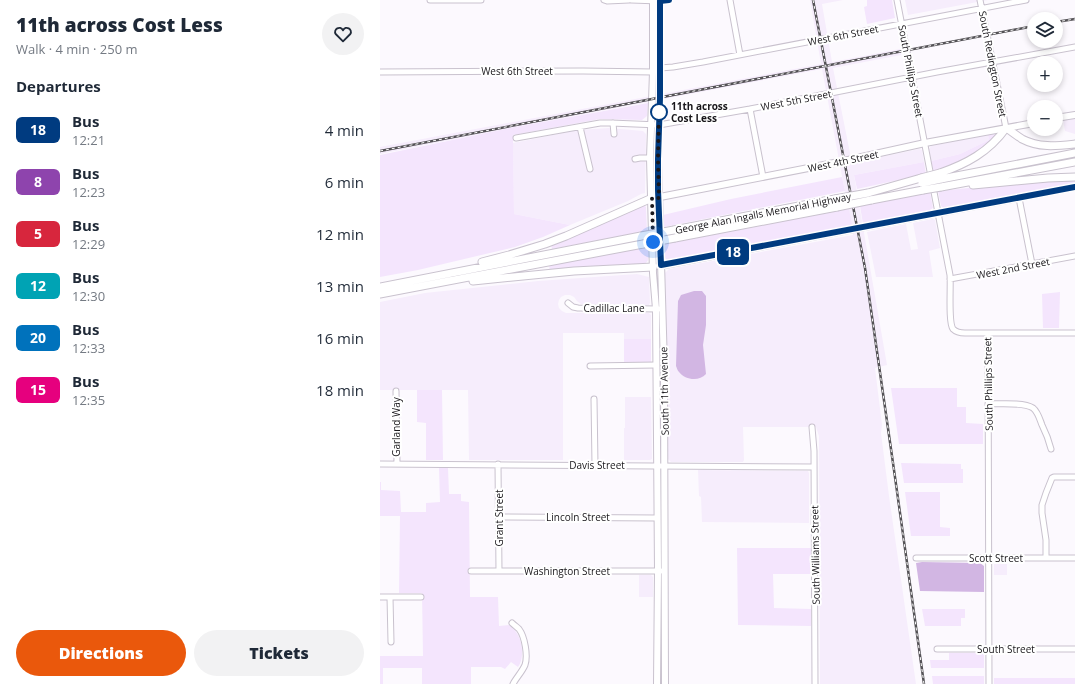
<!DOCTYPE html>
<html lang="en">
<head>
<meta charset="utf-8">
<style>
	body { margin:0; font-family:"Open Sans",sans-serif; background:#f2f2f3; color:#1f2937; height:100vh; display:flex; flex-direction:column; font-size:15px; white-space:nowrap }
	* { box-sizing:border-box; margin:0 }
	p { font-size:13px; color:#747a83 }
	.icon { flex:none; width:22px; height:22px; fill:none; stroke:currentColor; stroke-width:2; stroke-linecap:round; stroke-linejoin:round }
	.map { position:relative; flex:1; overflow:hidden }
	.details { display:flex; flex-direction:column; background:#fff; width:380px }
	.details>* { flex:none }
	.badge { padding:0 8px; border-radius:6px; font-size:14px; line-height:26px }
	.tools { position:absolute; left:647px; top:12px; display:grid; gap:8px }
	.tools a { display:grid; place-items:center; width:36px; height:36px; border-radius:50%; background:#fff; box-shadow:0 2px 6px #0003; font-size:20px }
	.you { position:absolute; width:20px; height:20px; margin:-10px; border:3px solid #fff; border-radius:50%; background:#1a73e8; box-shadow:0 0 0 6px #1a73e833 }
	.map>.badge { position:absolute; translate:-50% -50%; box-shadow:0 0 0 2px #fff }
	h2 { padding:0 16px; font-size:15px; line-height:36px }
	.round { display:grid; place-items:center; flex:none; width:42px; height:42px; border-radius:21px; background:#f2f2f3 }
	.overview { display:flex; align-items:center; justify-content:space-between; height:68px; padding:0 16px }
	h1 { font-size:19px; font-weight:800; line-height:30px }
	.cta { display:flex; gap:8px; margin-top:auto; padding:8px 16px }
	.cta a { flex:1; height:46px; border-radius:24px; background:#ea580c; color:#fff; font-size:16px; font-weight:800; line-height:46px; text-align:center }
	.cta a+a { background:#f2f2f3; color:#1f2937 }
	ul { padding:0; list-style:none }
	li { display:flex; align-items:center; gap:12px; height:52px; padding:0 16px }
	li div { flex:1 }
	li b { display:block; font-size:15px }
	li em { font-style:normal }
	li .badge { min-width:44px; font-weight:700; text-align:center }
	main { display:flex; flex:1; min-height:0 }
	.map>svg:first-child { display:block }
	.built { fill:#f6edfc }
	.green { fill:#f4e5fd }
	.water { fill:#d2b6e3 }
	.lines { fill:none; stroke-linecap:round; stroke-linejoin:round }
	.minor-casing { stroke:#c9c2ce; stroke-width:7 }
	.major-casing { stroke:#c9c2ce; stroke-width:8 }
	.highway-casing { stroke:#c9c2ce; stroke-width:9 }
	.minor { stroke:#fff; stroke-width:5 }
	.major { stroke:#fff; stroke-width:6 }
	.highway { stroke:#fff; stroke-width:7 }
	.rail-casing { stroke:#535155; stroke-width:2.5 }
	.rail { stroke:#fff; stroke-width:1; stroke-dasharray:3; stroke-linecap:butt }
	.highway-bridge-casing { stroke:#c9c2ce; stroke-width:9; stroke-linecap:butt }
	.highway-bridge { stroke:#fff; stroke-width:7 }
	.line-casing { stroke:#fff; stroke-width:9 }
	.line { stroke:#003b80; stroke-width:6 }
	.walk { stroke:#19171b; stroke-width:4; stroke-dasharray:0 7.2 }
	.stop-dot { fill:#fff; stroke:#003b80; stroke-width:2 }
	.labels { text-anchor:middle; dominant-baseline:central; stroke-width:4; stroke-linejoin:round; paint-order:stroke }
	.street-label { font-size:10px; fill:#19171b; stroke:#fff }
	.stop-label { font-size:10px; font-weight:bold; fill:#19171b; stroke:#fff; text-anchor:start }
</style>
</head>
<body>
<main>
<section class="details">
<div class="overview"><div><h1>11th across Cost Less</h1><p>Walk · 4 min · 250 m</p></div><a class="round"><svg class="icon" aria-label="heart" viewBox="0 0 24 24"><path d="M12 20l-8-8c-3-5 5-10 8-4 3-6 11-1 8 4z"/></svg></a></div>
<h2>Departures</h2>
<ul>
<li><span class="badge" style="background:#003b80;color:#fff">18</span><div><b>Bus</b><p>12:21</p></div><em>4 min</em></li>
<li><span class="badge" style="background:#8e44ad;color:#fff">8</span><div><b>Bus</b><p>12:23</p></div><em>6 min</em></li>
<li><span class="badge" style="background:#d7263d;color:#fff">5</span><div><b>Bus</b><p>12:29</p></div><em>12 min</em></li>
<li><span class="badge" style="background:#00a3b4;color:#fff">12</span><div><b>Bus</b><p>12:30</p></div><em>13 min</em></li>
<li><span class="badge" style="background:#0072bc;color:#fff">20</span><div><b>Bus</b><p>12:33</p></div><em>16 min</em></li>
<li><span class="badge" style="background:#e6007e;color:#fff">15</span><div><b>Bus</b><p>12:35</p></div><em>18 min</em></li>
</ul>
<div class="cta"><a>Directions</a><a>Tickets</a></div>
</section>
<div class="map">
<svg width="695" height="684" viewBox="0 0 695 684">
	<rect width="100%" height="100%" fill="#fcf9fe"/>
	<path class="built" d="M 430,0 L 463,0 L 442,4 L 452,62 L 520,49 L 521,55 L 453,68 L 472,163 L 539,149 L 542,150 L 544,162 L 474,175 L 507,365 L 495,368 L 502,425 L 501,433 L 509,496 L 536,684 L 440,684 L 439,436 L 436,427 L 363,427 L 364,460 L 363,462 L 291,462 L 288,459 L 285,273 L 289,269 L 473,235 L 442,69 L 130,128 L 0,154 L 0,147 L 441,64 Z
		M 525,0 L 608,0 L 528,15 Z
		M 695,118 L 695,134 L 685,131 L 683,120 Z
		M 229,128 L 263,131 L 266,134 L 265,193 L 261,194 L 248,201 L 190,225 L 134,214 L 133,143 L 198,130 Z
		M 608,135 L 609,140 L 580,154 L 551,161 L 549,149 L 551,146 Z
		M 553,219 L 555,220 L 560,248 L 549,251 L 553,277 L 496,277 L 487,232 L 526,224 L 531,250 L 538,249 L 533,223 Z
		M 257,274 L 269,277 L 270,303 L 269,305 L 201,304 L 197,301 L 194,297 L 190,295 L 185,295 L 181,297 L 179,300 L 178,304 L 179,308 L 182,311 L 186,313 L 269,313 L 271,315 L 271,339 L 244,339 L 244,333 L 183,333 L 183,460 L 89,460 L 88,390 L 0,390 L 0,302 L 45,293 L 158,281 Z
		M 245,397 L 271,397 L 272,459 L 270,460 L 244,460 L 244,428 L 245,428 Z
		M 318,470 L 428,471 L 429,473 L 429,523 L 322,522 L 321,497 L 319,496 Z
		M 614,564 L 627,564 L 627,575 L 614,575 Z
		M 259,575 L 271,575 L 273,577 L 273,597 L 259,597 Z"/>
	<path class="green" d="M 487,0 L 512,0 L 515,18 L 487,24 L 484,7 L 487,6 Z
		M 268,103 L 267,116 L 262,120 L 220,119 L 133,135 L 134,214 L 190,225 L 163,237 L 135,247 L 38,270 L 0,277 L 0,155 L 130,128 Z
		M 615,134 L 616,136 L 603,148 L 575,165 L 554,172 L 551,161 L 580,154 L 609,140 L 608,135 Z
		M 544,162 L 546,174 L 477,189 L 474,175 Z
		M 462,177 L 465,191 L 284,227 L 283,215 L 351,199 Z
		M 695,180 L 695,183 L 563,208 L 561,206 L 558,191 L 639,183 Z
		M 550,192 L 553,208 L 550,210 L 483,224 L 480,206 Z
		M 264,205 L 266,207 L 267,231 L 172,249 L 171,244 Z
		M 469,209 L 472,225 L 470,226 L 287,260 L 285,258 L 285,244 Z
		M 268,247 C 268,254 271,262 263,264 L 170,271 L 169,265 Z
		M 680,292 L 679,328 L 663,328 L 662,294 Z
		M 244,339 L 271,339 L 271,362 L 244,362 Z
		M 511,388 L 577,388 L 577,407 L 586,407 L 586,423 L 603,424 L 603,444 L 519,444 Z
		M 37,390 L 62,390 L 63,460 L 46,460 L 46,423 L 37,422 Z
		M 521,463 L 581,464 L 581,469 L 583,469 L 583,483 L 524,483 Z
		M 59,468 L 68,468 L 69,494 L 81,494 L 81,501 L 89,502 L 90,597 L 118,597 L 119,626 L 129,625 C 133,628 136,631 138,635 C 143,644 144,659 138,667 L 131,662 L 125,669 L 121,667 L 91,667 L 91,684 L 42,684 L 42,668 L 3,668 L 3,684 L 0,684 L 0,656 L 43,656 L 42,593 L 19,593 L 20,516 L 0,516 L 0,482 L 1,482 L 1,490 L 20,491 L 21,512 L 46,512 L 46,503 L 60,502 Z
		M 525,492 L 560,492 L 560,527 L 570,528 L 570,536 L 531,536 Z
		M 357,548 L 431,548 L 431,574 L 393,574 L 394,608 L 431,609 L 431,626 L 358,625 Z
		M 542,609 L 585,609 L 585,618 L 581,618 L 581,626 L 545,626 Z
		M 569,653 L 602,653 L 604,655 L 604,668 L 551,668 L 550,660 L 569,660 Z
		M 552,676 L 604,676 L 604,684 L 553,684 Z
		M 614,678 L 695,678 L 695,684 L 614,684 Z"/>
	<path class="water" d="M 314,291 L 322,291 L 326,296 L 326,325 L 323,345 L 326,374 C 319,382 305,380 299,372 C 297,370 297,368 296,366 L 298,301 L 301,295 Z
		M 542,562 L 600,563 L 604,566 L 604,592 L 540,591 L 536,563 Z"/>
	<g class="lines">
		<defs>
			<path id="minor" d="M 50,0 L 101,0
				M 224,0 L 227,1 L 249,0
				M 251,0 L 280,1 L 289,0
				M 350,0 L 360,55
				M 517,0 L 570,275 C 571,286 568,322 573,329 C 576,332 581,333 585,333 L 695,333
				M 600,0 L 626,128
				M 280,68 L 293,67 L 323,62 L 646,0
				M 0,72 L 203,71 L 273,72
				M 370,109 L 383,177
				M 233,123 L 234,134
				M 200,127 L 210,169
				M 136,138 L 220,123 L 231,123 L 279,125 L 370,109 L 557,72 L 695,47
				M 255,159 L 260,158 L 270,158
				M 639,198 L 652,264
				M 570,279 L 695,256
				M 188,303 L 193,307 L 198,308 L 279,309
				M 608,333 L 609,684
				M 210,366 L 276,365
				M 16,391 L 17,464
				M 214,399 L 215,465
				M 608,404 C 620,404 644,402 653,408 C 658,412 660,420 662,425 C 666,433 669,441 671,449
				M 432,427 L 434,451 L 435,684
				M 0,464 L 434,467
				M 118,464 L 119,571
				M 119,517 L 277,518
				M 536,558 L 695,558
				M 666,558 L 666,540 L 662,513 L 662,505 L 666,493 L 672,478 L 674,477 L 695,477
				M 91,571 L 281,571
				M 0,597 L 41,597
				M 10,597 L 11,642
				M 132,623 C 134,625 137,627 139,629 C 145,637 148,656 145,665 C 142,672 136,678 133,684
				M 557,649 L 695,649"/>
			<path id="major" d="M 273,0 L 273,72 L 270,158 L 273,273 L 276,309 L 278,571 L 277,684
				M 280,0 L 280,98 L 278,159 L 284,366 L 285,684
				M 676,118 L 695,115
				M 275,198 L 459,162 L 545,143 L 654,123
				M 279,266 L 290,264 L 695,187"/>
			<path id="highway" d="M 560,173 C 586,164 609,152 626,128 C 631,131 636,135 642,139 C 659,148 676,146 695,144
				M 561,179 L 695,153
				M 593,185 L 668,178 L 695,177
				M 561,187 L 695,162
				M 488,193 L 541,178
				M 491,200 L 543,190
				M 294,230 L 455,199
				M 295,238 L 457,207
				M 102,262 L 129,255 L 165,244 L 186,236 L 272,198
				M 93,281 L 194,271 L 273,267
				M 0,287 L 261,236
				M 0,294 L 263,244"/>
		</defs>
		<use href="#minor" class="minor-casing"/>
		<use href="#major" class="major-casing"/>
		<use href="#highway" class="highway-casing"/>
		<use href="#minor" class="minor"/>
		<use href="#major" class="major"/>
		<use href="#highway" class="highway"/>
		<defs>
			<path id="rail" d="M 433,0 L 485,268 L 514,470 L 544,684
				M 676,22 L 695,19
				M 0,151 L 654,26"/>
		</defs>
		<use href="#rail" class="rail-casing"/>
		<use href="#rail" class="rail"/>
		<defs>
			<path id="highway-bridge" d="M 541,178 L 560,173
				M 542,183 L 561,179
				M 543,190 L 561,187
				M 455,199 L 488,193
				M 457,207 L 491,200
				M 261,236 L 294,230
				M 263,244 L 295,238"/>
		</defs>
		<use href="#highway-bridge" class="highway-bridge-casing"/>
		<use href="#highway-bridge" class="highway-bridge"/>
	</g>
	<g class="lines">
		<defs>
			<path id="line" d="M 289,0 L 280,1 L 280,98 L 278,159 L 278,190 L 281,265 L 695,187"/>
		</defs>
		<use href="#line" class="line-casing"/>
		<use href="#line" class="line"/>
		<path class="walk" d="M 273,242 L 272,198 L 279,198 L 278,159 L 279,111 L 279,112"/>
	</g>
	<circle class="stop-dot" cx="279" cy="112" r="8"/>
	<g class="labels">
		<g class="street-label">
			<text transform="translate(463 35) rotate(-11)">West 6th Street</text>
			<text transform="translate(613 64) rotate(79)">South Redington Street</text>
			<text x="137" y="71">West 6th Street</text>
			<text transform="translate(531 71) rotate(79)">South Phillips Street</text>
			<text transform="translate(416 100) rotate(-11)">West 5th Street</text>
			<text transform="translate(463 161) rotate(-12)">West 4th Street</text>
			<text transform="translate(383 213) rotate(-11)">George Alan Ingalls Memorial Highway</text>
			<text transform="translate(633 268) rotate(-11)">West 2nd Street</text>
			<text x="234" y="308">Cadillac Lane</text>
			<text transform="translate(608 384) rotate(-91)">South Phillips Street</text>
			<text transform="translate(284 391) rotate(-91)">South 11th Avenue</text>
			<text transform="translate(16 427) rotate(-90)">Garland Way</text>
			<text x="217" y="465">Davis Street</text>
			<text x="198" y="517">Lincoln Street</text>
			<text transform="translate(119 518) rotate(-90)">Grant Street</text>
			<text transform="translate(435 555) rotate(-91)">South Williams Street</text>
			<text x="616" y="558">Scott Street</text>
			<text x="187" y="571">Washington Street</text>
			<text x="626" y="649">South Street</text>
		</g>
		<g class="stop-label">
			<text x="291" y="106">11th across<tspan x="291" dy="12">Cost Less</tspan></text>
		</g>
	</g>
</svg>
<div class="tools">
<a><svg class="icon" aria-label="layers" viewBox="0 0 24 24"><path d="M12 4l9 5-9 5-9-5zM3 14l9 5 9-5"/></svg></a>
<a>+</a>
<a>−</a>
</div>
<div class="you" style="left:273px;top:242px"></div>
<b class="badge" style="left:353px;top:252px;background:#003b80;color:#fff">18</b>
</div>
</main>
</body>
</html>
